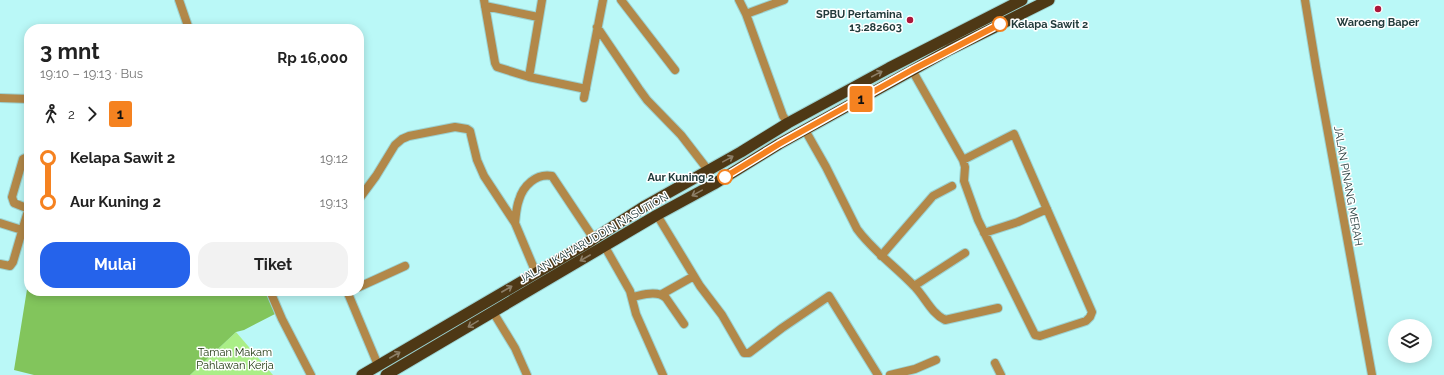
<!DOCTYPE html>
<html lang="id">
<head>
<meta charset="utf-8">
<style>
	body { margin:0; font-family:Raleway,sans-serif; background:#f2f2f2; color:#222; height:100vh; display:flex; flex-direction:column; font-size:15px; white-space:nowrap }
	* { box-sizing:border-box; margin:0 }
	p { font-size:13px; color:#767676 }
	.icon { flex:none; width:22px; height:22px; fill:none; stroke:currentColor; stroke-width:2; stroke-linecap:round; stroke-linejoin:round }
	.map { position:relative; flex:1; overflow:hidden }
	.drawer { position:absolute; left:24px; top:24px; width:340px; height:272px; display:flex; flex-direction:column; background:#fff; border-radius:16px; box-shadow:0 2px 10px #0003 }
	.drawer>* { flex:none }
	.badge { padding:0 8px; border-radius:3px; font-size:14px; line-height:26px }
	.controls { position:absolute; left:1388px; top:319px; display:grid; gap:8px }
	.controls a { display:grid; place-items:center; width:44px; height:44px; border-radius:50%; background:#fff; box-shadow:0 2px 10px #0003; font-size:20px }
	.map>.badge { position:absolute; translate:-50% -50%; box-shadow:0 0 0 2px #fff }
	.legs { display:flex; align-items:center; gap:6px; height:44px; padding:0 16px; font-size:13px }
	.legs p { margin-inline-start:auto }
	.summary { display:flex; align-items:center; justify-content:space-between; height:68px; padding:0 16px }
	h1 { font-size:22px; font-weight:700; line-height:30px }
	.button { display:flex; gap:8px; margin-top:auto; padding:8px 16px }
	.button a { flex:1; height:46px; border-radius:16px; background:#2563eb; color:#fff; font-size:16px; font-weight:700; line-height:46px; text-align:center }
	.button a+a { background:#f2f2f2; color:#222 }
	ul { padding:0 16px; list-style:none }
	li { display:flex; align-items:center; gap:14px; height:44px; font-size:15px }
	li i { display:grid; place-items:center; width:6px; height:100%; margin:0 5px; background:currentColor }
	li i::after { content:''; width:10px; height:10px; margin:-5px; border:3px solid; border-radius:50%; background:#fff }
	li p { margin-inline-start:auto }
	li:first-child i { background:linear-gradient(#0000 50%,currentColor 0) }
	li:last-child i { background:linear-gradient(currentColor 50%,#0000 0) }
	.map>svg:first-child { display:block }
	.green { fill:#aaee87 }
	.forest { fill:#82c55c }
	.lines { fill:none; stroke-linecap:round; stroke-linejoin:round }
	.minor-casing { stroke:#9cd2d1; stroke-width:10 }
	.tertiary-casing { stroke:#9cd2d1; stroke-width:10 }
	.trunk-casing { stroke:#9cd2d1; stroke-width:13 }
	.minor { stroke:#b28849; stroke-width:8 }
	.tertiary { stroke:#b28849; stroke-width:8 }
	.trunk { stroke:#4e3815; stroke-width:11 }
	.oneway { stroke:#8c7e67 }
	.line-1-casing { stroke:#fff; stroke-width:9 }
	.line-1 { stroke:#f58220; stroke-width:6 }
	.poi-dot { fill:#ac173b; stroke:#fff; stroke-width:1.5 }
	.stop-1-dot { fill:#fff; stroke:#f58220; stroke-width:2 }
	.labels { text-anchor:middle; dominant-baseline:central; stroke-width:3; stroke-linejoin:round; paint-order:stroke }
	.poi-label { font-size:11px; font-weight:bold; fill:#223b3b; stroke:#fff; text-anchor:end }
	.stop-label { font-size:11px; font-weight:bold; fill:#223b3b; stroke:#fff; text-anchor:start }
	.street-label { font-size:11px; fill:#223b3b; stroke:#fff }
	.park-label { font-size:11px; fill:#173106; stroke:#fff }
</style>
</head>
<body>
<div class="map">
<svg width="1444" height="375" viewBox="0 0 1444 375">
	<rect width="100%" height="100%" fill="#baf8f7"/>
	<path class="green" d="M 236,332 L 273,375 L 190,375 Z"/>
	<path class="forest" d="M 29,277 L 29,291 L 265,291 L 275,314 L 244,330 L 236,332 L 190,375 L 34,375 L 14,370 Z"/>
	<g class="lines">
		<defs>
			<path id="minor" d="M 484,0 L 495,63 L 497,67 L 529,77 L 586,89
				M 621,0 L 675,70
				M 739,0 L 746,14 L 783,116 L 788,123
				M 1305,0 L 1316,67 L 1372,375
				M 485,6 L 538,17
				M 746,14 L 784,0
				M 597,27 L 639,89 L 647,100 L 681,135 L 708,170
				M 912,70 L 963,160 L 965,167 L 964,181 L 978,220 L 1035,335 L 1040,336 L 1086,321 L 1090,317 L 1092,312 L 1014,134 L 963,160
				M 529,77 L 542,0
				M 0,98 L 29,99
				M 584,98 L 603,0
				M 805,130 L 826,167 L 857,229 C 873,251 895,266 914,286 C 925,297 931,313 945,320 L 998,308
				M 29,160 L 25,158 L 23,159 L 12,197 L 14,203 L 29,209
				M 359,199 L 376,176 L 395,145 L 402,139 L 409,136 L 455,127 L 467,129 L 470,131 L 477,160 L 484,176 L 515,223 L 536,273
				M 657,215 L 700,286 L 722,315 L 744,353 L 749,353 L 782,328 L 829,296 L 878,375
				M 0,223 L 22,230
				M 515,223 C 516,216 516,208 519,200 C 523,186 536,173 552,176 L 594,239
				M 984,233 L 1018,222 L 1047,209
				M 605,247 L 630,291 L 636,314 L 663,375
				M 881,256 L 933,196 L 952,186
				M 0,264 L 10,266 L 13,262 L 27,214 L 29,213
				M 914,286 L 965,253
				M 359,287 L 405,266
				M 347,291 L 378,365
				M 662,294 L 694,276
				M 632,297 C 643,295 657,290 666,298 L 684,324
				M 493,312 L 515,348 L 527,375
				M 995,363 L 1001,375
				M 890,375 L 915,369 L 936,360"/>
			<path id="tertiary" d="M 179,0 L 189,29
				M 270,291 L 282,319 L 311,375"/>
			<path id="trunk" d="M 362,375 L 584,245 L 645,206 L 741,152 L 788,123 L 889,68 L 1022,0
				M 386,375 L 657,215 L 714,184 L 779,144 L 949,50 L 1049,0"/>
		</defs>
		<use href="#minor" class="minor-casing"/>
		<use href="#tertiary" class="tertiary-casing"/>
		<use href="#trunk" class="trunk-casing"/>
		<use href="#minor" class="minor"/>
		<use href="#tertiary" class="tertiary"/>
		<use href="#trunk" class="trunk"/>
	</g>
	<defs><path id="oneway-shaft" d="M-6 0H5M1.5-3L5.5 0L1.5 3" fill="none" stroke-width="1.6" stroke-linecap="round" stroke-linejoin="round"/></defs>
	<g class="oneway">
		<use href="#oneway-shaft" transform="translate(877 74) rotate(-28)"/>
		<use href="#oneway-shaft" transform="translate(728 159) rotate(-29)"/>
		<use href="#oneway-shaft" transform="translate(697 193) rotate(151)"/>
		<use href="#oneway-shaft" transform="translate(585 258) rotate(150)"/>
		<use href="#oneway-shaft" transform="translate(507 289) rotate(-30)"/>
		<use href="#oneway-shaft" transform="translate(473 324) rotate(149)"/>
		<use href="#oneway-shaft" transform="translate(395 355) rotate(-30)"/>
	</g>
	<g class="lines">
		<defs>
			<path id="line-1" d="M 725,177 L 779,144 L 912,70 L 1000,24"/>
		</defs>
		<use href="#line-1" class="line-1-casing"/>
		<use href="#line-1" class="line-1"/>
	</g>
	<g class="poi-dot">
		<circle cx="1378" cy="9" r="4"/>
		<circle cx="910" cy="20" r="4"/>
	</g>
	<g class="stop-1-dot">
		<circle cx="1000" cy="24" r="7"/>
		<circle cx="725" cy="177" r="7"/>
	</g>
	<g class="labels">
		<g class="poi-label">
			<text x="902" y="14">SPBU Pertamina<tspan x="902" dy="13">13.282603</tspan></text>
			<text x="1378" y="22" text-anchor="middle">Waroeng Baper</text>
		</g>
		<g class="stop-label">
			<text x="1011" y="24">Kelapa Sawit 2</text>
			<text x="714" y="177" text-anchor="end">Aur Kuning 2</text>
		</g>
		<g class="street-label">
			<text transform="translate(1348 186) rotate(80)">JALAN PINANG MERAH</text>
			<text transform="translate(594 238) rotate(-30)">JALAN KAHARUDDIN NASUTION</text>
		</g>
		<g class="park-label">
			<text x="235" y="352">Taman Makam<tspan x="235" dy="13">Pahlawan Kerja</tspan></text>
		</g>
	</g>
</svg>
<div class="controls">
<a><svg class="icon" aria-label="layers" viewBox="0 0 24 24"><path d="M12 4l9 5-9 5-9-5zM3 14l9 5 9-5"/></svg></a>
</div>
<b class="badge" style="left:861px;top:99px;background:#f58220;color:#111">1</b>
<section class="drawer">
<div class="summary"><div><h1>3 mnt</h1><p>19:10 – 19:13 · Bus</p></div><b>Rp 16,000</b></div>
<div class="legs"><svg class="icon" aria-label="walk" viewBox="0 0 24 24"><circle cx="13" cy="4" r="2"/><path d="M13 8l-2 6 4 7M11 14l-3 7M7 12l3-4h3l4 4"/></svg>2<svg class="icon" aria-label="forward" viewBox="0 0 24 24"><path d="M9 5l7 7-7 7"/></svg><b class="badge" style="background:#f58220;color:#111">1</b></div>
<ul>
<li><i style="color:#f58220"></i><b>Kelapa Sawit 2</b><p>19:12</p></li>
<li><i style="color:#f58220"></i><b>Aur Kuning 2</b><p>19:13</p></li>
</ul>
<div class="button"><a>Mulai</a><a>Tiket</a></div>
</section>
</div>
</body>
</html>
